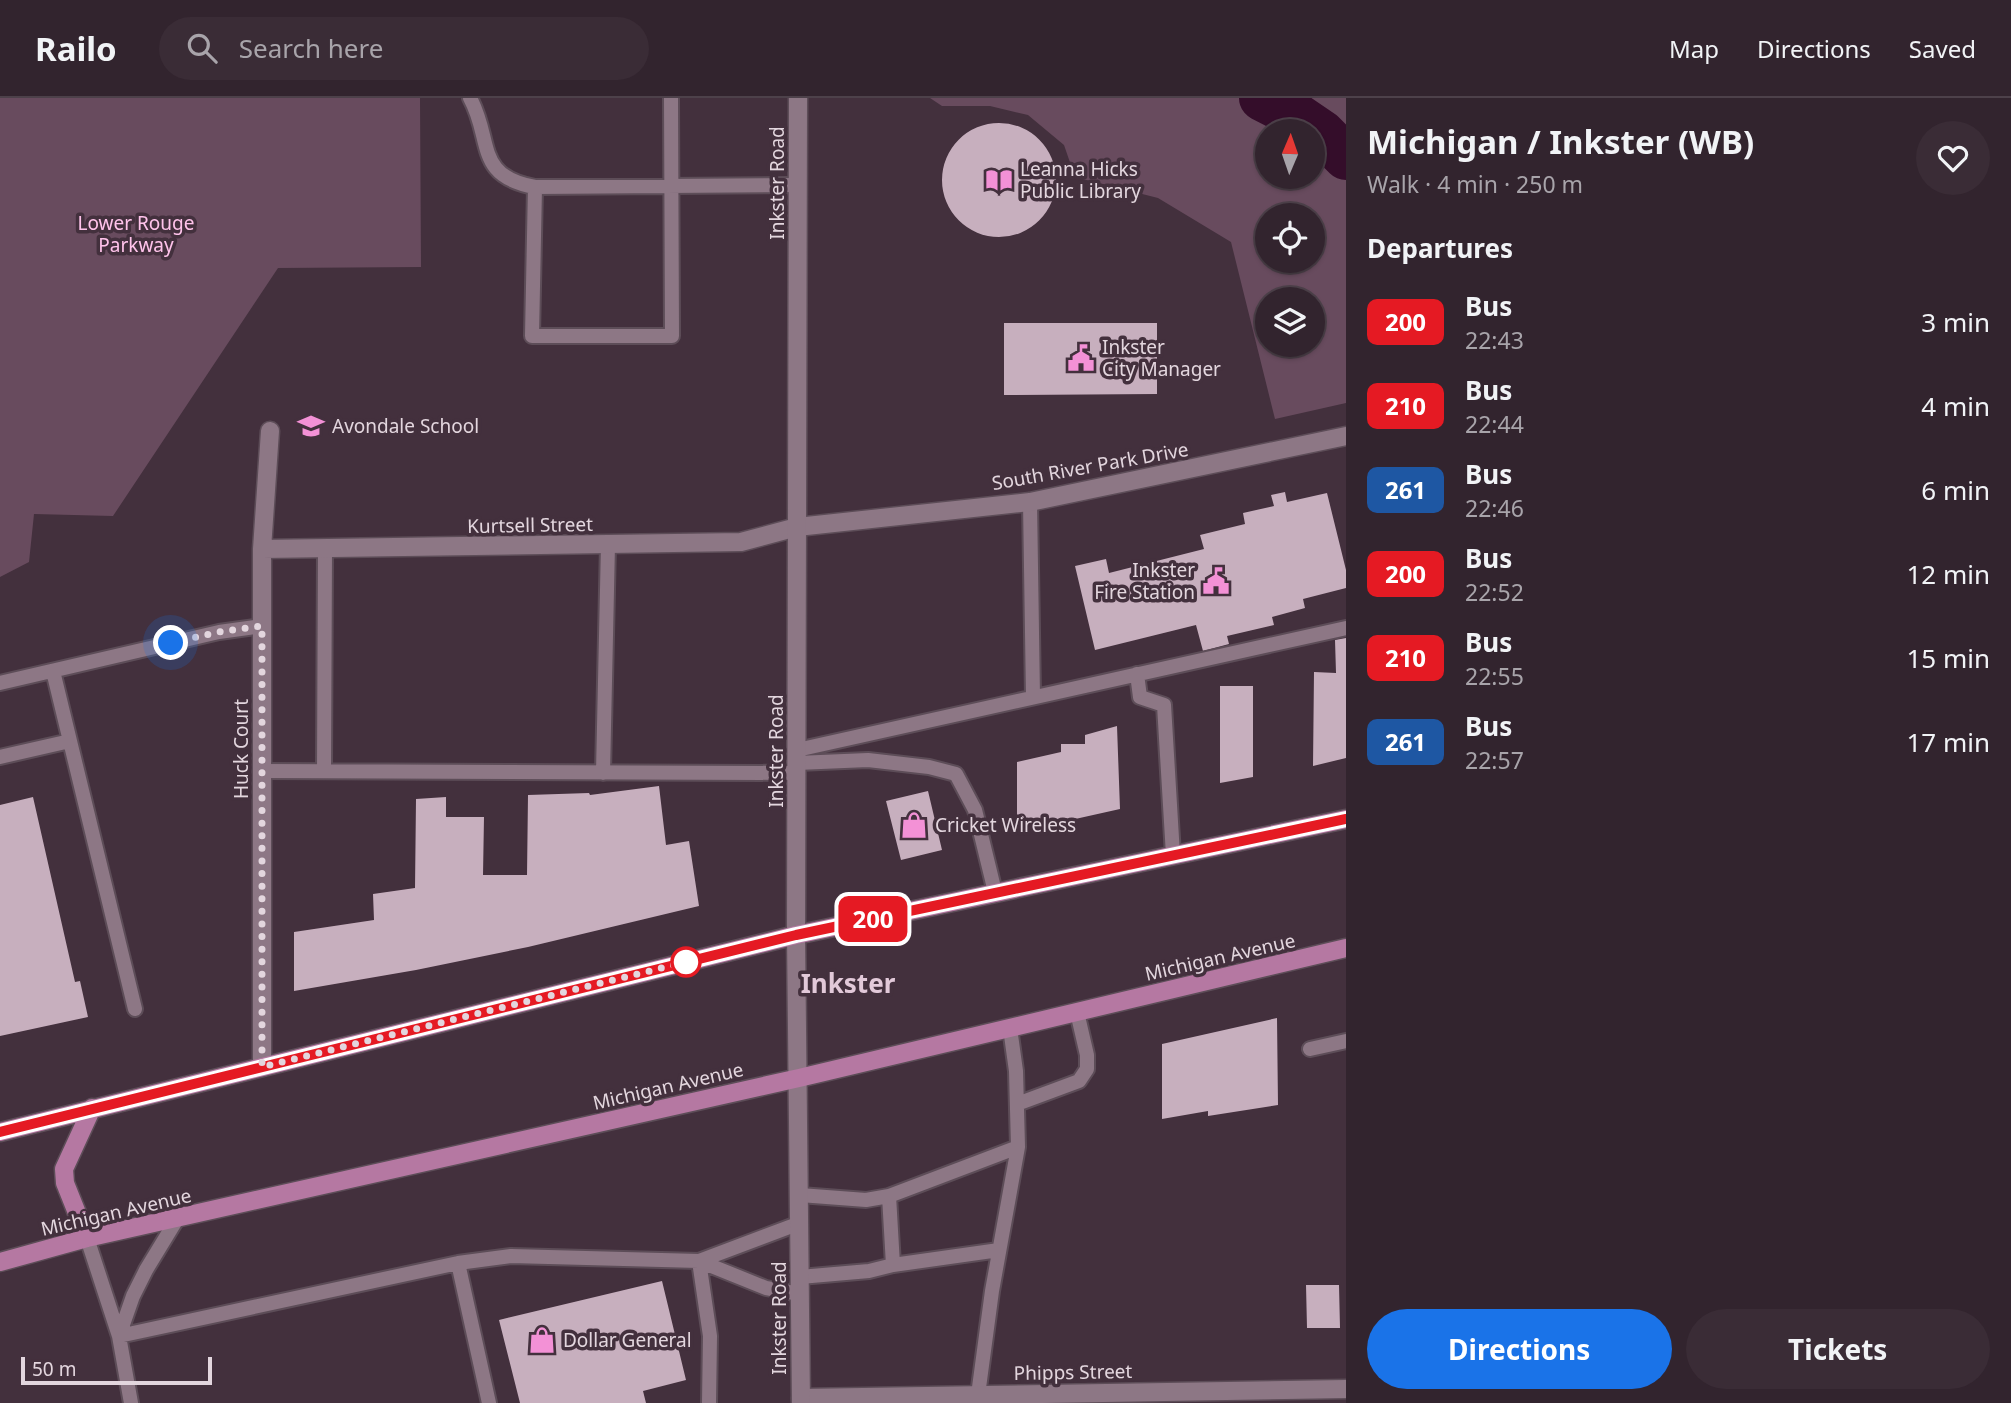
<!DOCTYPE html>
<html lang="en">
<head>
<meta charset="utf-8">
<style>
	body { margin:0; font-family:"Noto Sans",sans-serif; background:#3a2c36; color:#f1f3f6; height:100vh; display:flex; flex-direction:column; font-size:26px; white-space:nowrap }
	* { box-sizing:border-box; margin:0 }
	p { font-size:23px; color:#a8a4aa }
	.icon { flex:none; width:38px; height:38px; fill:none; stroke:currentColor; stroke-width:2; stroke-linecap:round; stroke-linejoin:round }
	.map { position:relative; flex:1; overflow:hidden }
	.drawer { display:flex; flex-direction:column; background:#32242e; width:665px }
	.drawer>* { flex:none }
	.badge { padding:0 14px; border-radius:10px; font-size:24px; line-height:46px }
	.needle { width:46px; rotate:2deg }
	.tools { position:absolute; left:1255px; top:21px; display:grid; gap:14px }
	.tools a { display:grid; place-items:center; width:70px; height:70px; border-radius:50%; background:#32242e; box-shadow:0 2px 5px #0004,0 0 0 2px #4d414a; font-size:35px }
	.scale { position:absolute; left:21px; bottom:18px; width:191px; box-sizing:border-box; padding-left:7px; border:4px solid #e3d6de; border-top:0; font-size:19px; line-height:24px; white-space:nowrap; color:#e3d6de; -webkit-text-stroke:5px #43303d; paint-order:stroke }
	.you { position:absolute; width:35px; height:35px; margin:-18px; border:5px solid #fff; border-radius:50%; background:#1a73e8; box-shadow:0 0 0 10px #1a73e833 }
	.map>.badge { position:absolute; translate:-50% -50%; box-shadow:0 0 0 4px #fff }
	h2 { padding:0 21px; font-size:26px; line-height:63px }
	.round { display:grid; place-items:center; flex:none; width:74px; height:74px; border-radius:37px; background:#3a2c36 }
	.overview { display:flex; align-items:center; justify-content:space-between; height:119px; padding:0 21px }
	h1 { font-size:33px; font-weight:700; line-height:52px }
	.action { display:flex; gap:14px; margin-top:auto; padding:14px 21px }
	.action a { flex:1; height:80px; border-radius:42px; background:#1a73e8; color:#fff; font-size:28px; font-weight:700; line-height:80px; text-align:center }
	.action a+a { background:#3a2c36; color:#f1f3f6 }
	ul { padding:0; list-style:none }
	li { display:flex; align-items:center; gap:21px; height:84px; padding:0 21px }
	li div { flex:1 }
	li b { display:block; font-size:26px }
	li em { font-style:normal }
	li .badge { min-width:77px; font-weight:700; text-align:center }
	header { display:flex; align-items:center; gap:42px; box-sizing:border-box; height:98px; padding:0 35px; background:#32242e; border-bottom:2px solid #4d414a }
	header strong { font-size:33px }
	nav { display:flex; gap:38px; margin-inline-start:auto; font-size:24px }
	.search { width:490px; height:63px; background:#3a2c36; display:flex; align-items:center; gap:18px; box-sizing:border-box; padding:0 24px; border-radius:38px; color:#a8a4aa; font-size:26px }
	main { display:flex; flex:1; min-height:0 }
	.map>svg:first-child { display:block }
	.green { fill:#684b5e; fill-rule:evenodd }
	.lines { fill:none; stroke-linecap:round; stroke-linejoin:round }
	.river { stroke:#340d2a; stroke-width:46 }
	.building { fill:#c7afbe }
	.lane-casing { stroke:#5d4d58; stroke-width:18 }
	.street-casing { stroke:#5d4d58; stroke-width:21 }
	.secondary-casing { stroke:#5d4d58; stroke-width:21 }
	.primary-casing { stroke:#5d4d58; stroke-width:21 }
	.lane { stroke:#8d7785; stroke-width:14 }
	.street { stroke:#8d7785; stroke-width:18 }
	.secondary { stroke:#8d7785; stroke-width:18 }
	.primary { stroke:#b578a2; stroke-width:18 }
	.line-casing { stroke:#fff; stroke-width:16 }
	.line { stroke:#e51a23; stroke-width:10 }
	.walk { stroke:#e3d6de; stroke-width:7; stroke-dasharray:0 12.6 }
	.stop-dot { fill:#fff; stroke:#e51a23; stroke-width:3.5 }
	.labels { text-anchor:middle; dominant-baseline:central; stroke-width:7; stroke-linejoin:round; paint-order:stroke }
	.poi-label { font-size:19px; fill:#e3d6de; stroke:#43303d; text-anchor:start }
	.street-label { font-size:19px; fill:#e3d6de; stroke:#43303d }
	.park-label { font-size:19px; fill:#ffc3eb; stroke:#43303d }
	.district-label { font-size:26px; font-weight:bold; fill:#e2c9d9; stroke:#43303d }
</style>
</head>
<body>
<header>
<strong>Railo</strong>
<div class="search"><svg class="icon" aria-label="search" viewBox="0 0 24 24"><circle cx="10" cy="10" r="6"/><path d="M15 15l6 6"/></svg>Search here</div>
<nav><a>Map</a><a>Directions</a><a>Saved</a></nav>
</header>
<main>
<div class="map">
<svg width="1346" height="1305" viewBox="0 0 1346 1305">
	<rect width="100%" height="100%" fill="#43303d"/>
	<path class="green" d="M 0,0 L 420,0 L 421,169 L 278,170 L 113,418 L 34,416 L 29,464 L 0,479 Z
		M 930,0 L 1346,0 L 1346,305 L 1275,321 L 1231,144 L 1158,100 L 1075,79 L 1064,47 L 1028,17 L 990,8 L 942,8 ZM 1267,33 L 1312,33 L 1312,79 L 1267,79 ZM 1267,117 L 1312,117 L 1312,163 L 1267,163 ZM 1267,201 L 1312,201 L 1312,247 L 1267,247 Z"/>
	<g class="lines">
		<path class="river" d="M 1262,0 L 1297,18 L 1322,35 L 1346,59"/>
	</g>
	<path class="building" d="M942 82a57 57 0 1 1 114 0a57 57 0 1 1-114 0Z
		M 1004,225 L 1157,225 L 1157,296 L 1004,297 Z
		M 1285,394 L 1287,404 L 1327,395 L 1346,472 L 1346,490 L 1303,501 L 1305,510 L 1272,519 L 1274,527 L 1227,538 L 1229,546 L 1203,553 L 1196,527 L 1095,552 L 1075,468 L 1106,461 L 1109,475 L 1204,451 L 1200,437 L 1245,426 L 1243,415 L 1274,408 L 1271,397 Z
		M 1346,540 L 1346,660 L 1313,668 L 1314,574 L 1336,575 L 1335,542 Z
		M 1220,588 L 1253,588 L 1253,679 L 1220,685 Z
		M 1117,628 L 1120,711 L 1017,734 L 1017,664 L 1061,654 L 1061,646 L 1085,646 L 1085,637 Z
		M 659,688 L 666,747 L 689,743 L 699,808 L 528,849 L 416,872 L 294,893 L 294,834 L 374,822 L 373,796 L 415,790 L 416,701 L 446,699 L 446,719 L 484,719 L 483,777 L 527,777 L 528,697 L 589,695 L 590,697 Z
		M 928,693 L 942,752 L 901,762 L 886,703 Z
		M 33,699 L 75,884 L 80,883 L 88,919 L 0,938 L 0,707 Z
		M 1277,920 L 1278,1007 L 1208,1018 L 1208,1013 L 1162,1021 L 1162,946 Z
		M 662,1183 L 686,1282 L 643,1293 L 646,1305 L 520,1305 L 499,1222 Z
		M 1306,1187 L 1339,1187 L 1340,1230 L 1307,1230 Z"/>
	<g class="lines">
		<defs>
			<path id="lane" d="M 470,0 C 493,42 474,78 535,89
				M 671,0 L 672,238 L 532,238 L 535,89 C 623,88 711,87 798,87
				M 1030,404 L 1033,599
				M 53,573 L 135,911
				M 1137,576 L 1140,599 L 1164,607 L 1173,757
				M 0,585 L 219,534 L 262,528
				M 797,652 L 1346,530
				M 0,659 L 70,643
				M 797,665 L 868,662 L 929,669 L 956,676 L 975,712 L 995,794
				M 262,673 L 797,675
				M 324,673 L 325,451
				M 603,675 L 608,446
				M 1310,951 L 1346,943
				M 1017,1006 L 1079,983 L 1087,971 L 1087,957 L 1077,914
				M 800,1097 L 866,1102 L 889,1098 L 893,1167 L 869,1173 L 800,1179
				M 889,1098 L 1018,1049
				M 87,1140 L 119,1238 L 131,1305
				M 699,1163 L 710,1238 L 709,1305
				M 699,1163 L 800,1125
				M 458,1165 L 489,1305
				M 893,1167 L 999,1152
				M 119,1238 L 458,1165 L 511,1158 L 699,1163 L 766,1190 L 800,1196
				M 119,1238 L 133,1198 L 146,1172 L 177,1121
				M 978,1297 L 992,1193 L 1018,1049 L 1016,973 L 1010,930"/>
			<path id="street" d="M 262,451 L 741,444 L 797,429 L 1030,404 L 1346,338
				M 262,969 L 262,451 L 270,333
				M 801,1300 L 1346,1291"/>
			<path id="secondary" d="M 798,0 L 796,837 L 801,1305"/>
			<path id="primary" d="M 0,1034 L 796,837 L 1346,721
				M 87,1140 L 65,1085 L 64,1071 L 92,1010
				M 0,1164 L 87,1140 L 799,980 L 1346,850"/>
		</defs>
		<use href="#lane" class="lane-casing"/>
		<use href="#street" class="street-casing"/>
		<use href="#secondary" class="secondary-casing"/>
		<use href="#primary" class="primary-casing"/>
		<use href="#lane" class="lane"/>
		<use href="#street" class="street"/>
		<use href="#secondary" class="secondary"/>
		<use href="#primary" class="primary"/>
	</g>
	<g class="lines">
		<defs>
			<path id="line" d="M 0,1034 L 796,837 L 1346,721"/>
		</defs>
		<use href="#line" class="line-casing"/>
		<use href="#line" class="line"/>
		<path class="walk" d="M 171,545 L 219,534 L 262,528 L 262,969 L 686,864"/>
	</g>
	<defs>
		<symbol id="library-bare" viewBox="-9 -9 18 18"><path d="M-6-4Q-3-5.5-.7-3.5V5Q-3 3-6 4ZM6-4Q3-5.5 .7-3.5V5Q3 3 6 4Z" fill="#f391d6" stroke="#43303d" stroke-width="2.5" paint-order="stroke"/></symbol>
		<symbol id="civic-bare" viewBox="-9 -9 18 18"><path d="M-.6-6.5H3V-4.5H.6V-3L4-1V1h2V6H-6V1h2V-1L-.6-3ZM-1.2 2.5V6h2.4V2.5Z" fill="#f391d6" stroke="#43303d" stroke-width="2.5" paint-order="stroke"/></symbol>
		<symbol id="school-bare" viewBox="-9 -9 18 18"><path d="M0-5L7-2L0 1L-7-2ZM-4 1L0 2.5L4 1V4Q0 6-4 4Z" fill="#f391d6" stroke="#43303d" stroke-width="2.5" paint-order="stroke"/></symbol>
		<symbol id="shop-bare" viewBox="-9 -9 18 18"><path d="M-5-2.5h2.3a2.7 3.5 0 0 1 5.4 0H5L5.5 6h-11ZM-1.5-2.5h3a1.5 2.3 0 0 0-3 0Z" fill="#f391d6" stroke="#43303d" stroke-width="2.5" paint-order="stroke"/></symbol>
	</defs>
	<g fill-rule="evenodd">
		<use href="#library-bare" x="980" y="63" width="38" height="38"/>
		<use href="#civic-bare" x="1062" y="241" width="38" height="38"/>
		<use href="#school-bare" x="292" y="309" width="38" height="38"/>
		<use href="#civic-bare" x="1197" y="464" width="38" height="38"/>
		<use href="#shop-bare" x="895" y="708" width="38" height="38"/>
		<use href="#shop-bare" x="523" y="1223" width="38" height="38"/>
	</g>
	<circle class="stop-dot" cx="686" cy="864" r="14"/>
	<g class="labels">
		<g class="poi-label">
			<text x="1020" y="71">Leanna Hicks<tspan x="1020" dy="22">Public Library</tspan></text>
			<text x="1102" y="249">Inkster<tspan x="1102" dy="22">City Manager</tspan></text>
			<text x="332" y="328">Avondale School</text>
			<text x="1195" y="472" text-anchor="end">Inkster<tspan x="1195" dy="22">Fire Station</tspan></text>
			<text x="935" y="727">Cricket Wireless</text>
			<text x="563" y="1242">Dollar General</text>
		</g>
		<g class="street-label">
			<text transform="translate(777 85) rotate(-90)">Inkster Road</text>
			<text transform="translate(1090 368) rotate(-10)">South River Park Drive</text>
			<text transform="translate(530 427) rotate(-1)">Kurtsell Street</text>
			<text transform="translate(241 651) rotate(-90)">Huck Court</text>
			<text transform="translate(776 653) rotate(-90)">Inkster Road</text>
			<text transform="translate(1220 859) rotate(-13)">Michigan Avenue</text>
			<text transform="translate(668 988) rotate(-13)">Michigan Avenue</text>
			<text transform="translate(116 1114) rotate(-13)">Michigan Avenue</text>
			<text transform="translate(779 1220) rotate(-90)">Inkster Road</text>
			<text transform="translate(1073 1274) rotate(-1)">Phipps Street</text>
		</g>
		<g class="park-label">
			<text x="136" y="125">Lower Rouge<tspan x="136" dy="22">Parkway</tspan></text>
		</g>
		<g class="district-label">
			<text x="848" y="885">Inkster</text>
		</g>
	</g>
</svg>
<div class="tools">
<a><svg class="needle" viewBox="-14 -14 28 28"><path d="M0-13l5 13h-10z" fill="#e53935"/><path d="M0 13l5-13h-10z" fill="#a8a4aa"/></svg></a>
<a><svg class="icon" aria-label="locate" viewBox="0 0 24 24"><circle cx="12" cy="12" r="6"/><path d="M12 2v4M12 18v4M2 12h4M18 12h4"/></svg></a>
<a><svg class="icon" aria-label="layers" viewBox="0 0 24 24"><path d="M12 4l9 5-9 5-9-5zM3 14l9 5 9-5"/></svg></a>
</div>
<div class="scale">50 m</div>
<div class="you" style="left:171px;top:545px"></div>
<b class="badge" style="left:873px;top:821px;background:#e51a23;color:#fff">200</b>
</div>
<section class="drawer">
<div class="overview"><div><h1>Michigan / Inkster (WB)</h1><p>Walk · 4 min · 250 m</p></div><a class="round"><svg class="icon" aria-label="heart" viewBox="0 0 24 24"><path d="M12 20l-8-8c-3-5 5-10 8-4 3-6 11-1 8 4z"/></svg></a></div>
<h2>Departures</h2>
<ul>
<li><span class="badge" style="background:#e51a23;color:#fff">200</span><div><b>Bus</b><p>22:43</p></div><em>3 min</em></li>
<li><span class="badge" style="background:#e51a23;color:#fff">210</span><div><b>Bus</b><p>22:44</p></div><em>4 min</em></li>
<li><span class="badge" style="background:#1e57a3;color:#fff">261</span><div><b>Bus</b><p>22:46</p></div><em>6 min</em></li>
<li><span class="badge" style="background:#e51a23;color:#fff">200</span><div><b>Bus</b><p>22:52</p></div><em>12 min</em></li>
<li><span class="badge" style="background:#e51a23;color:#fff">210</span><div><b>Bus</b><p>22:55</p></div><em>15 min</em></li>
<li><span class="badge" style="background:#1e57a3;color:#fff">261</span><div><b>Bus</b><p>22:57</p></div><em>17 min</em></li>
</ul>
<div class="action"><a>Directions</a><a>Tickets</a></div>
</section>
</main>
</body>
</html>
